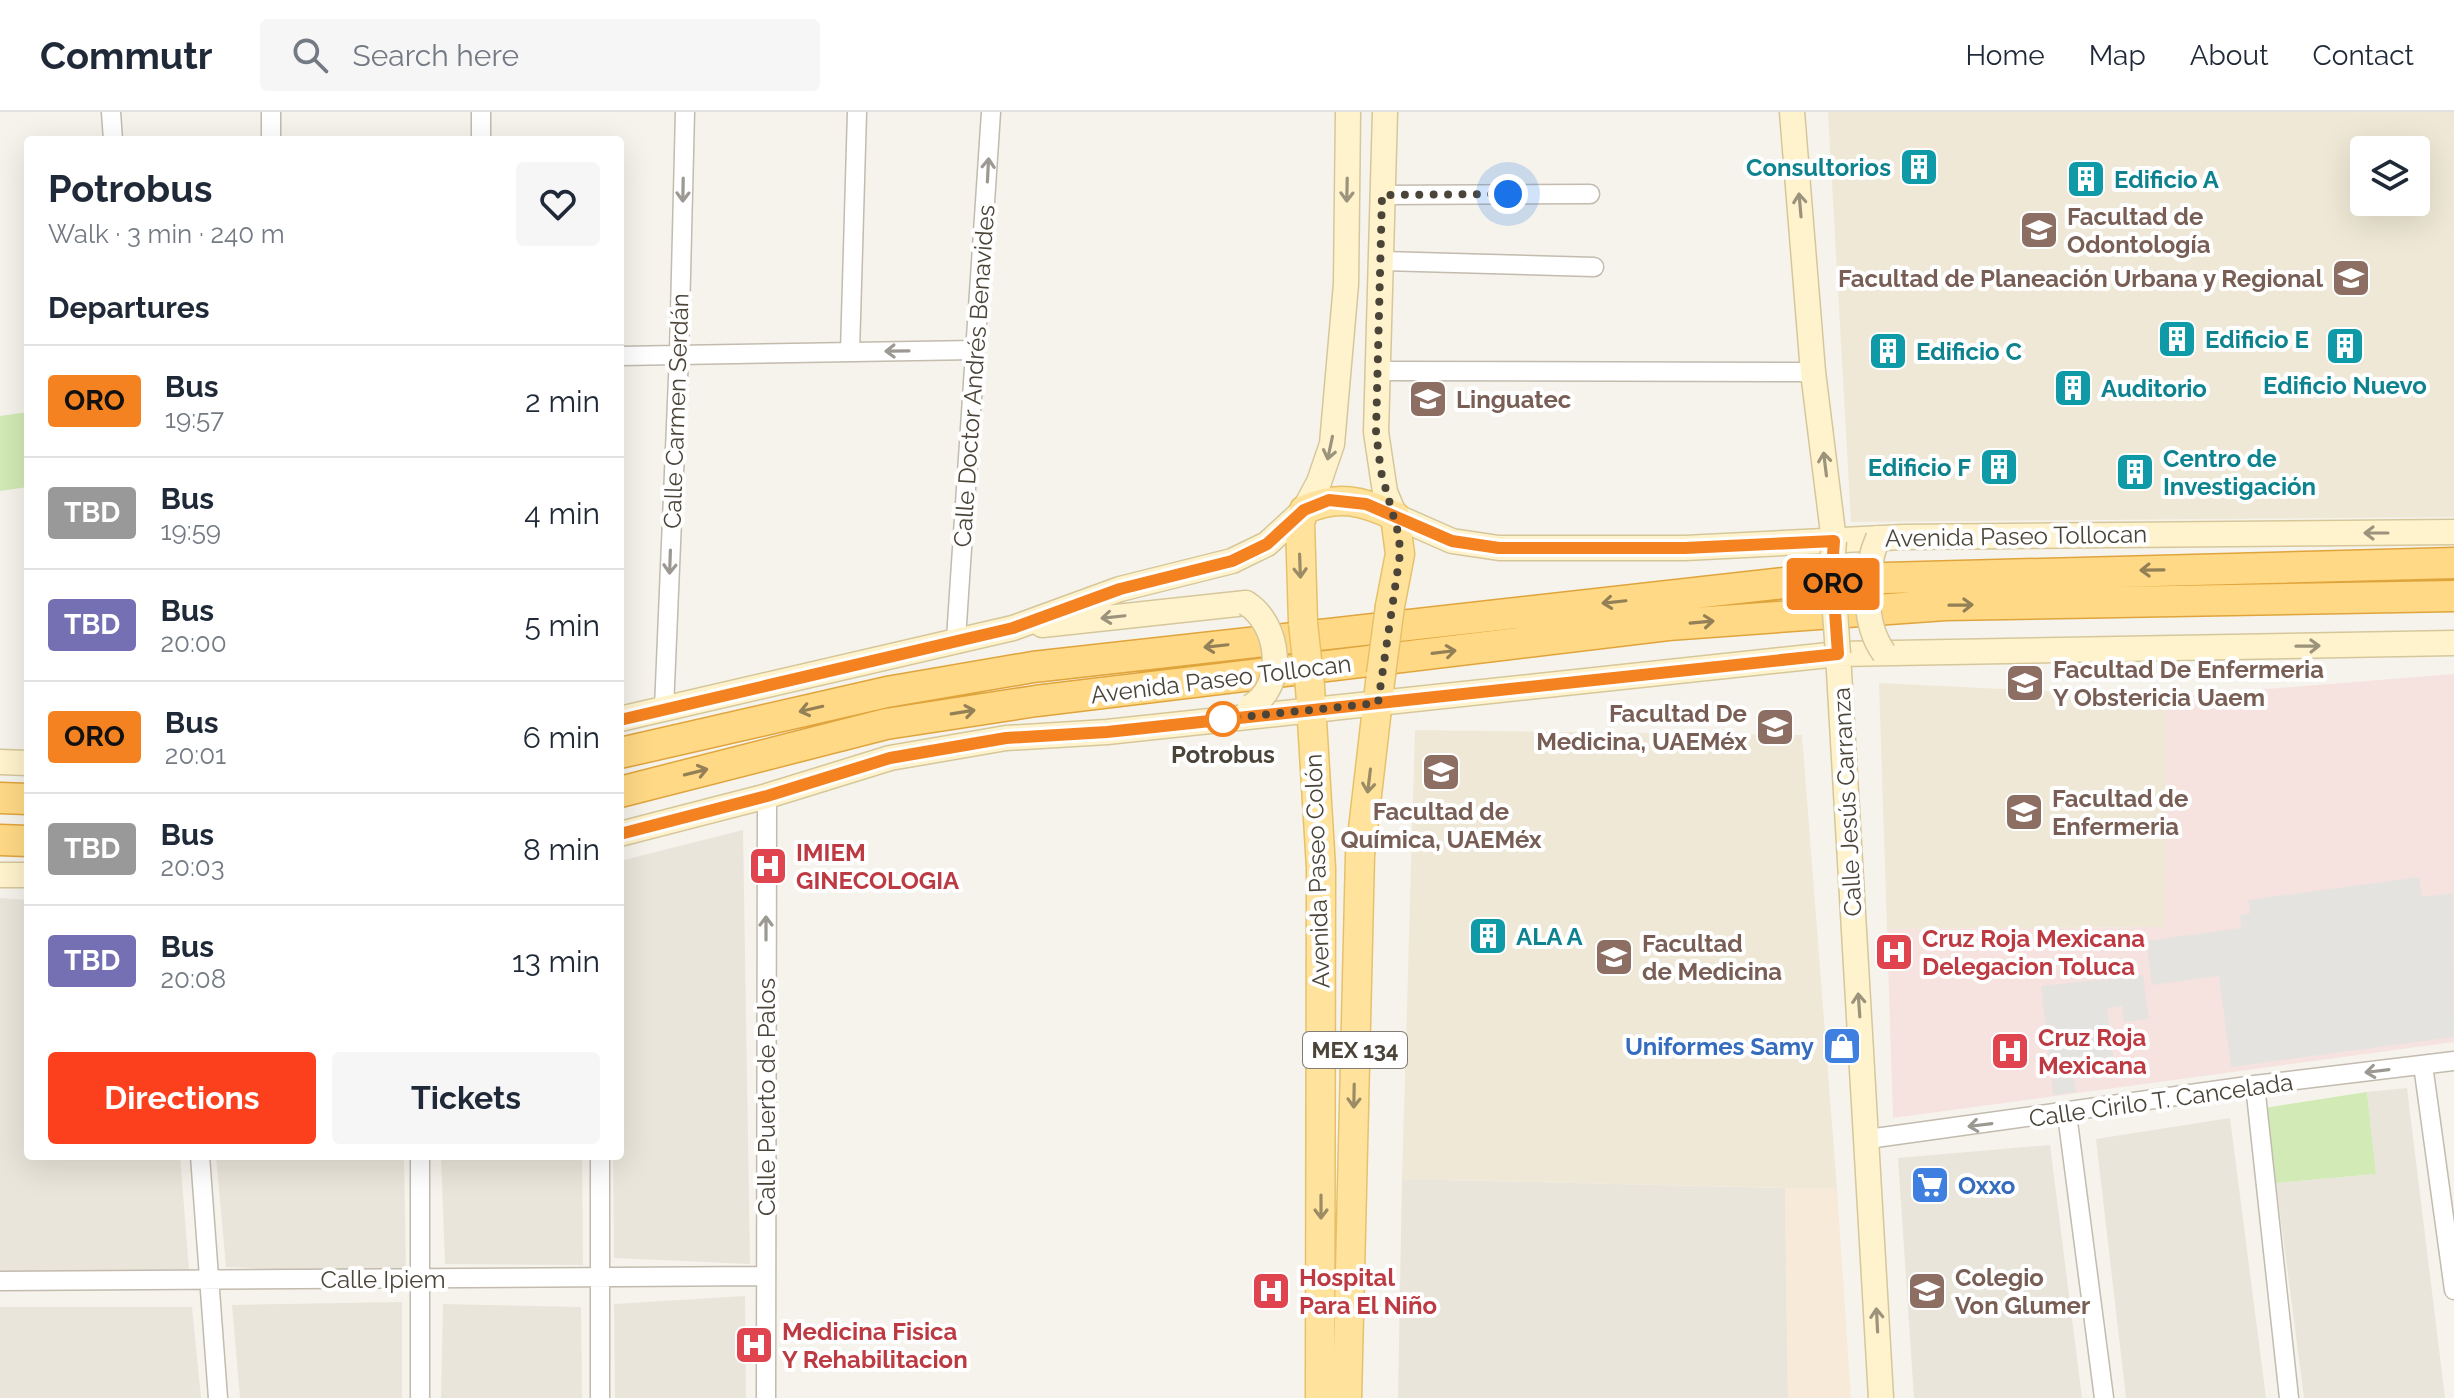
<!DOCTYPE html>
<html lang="en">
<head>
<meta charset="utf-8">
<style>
	body { margin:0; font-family:Raleway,sans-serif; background:#f6f6f7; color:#1f2937; height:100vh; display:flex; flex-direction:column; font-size:30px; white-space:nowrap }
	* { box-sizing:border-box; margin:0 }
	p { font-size:26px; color:#747a83 }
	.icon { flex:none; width:44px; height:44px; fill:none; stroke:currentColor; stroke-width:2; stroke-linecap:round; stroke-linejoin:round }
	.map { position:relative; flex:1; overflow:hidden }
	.side { position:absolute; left:24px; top:24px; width:600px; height:1024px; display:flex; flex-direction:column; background:#fff; border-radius:8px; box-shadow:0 8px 32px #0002 }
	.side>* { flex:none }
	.badge { padding:0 16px; border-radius:6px; font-size:28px; line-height:52px }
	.buttons { position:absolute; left:2350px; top:24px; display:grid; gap:16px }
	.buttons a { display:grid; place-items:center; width:80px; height:80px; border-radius:8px; background:#fff; box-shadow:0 8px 32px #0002; font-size:40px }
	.you { position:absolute; width:40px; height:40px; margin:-20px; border:6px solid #fff; border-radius:50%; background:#1a73e8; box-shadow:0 0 0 12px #1a73e833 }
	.map>.badge { position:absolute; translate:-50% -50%; box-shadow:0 0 0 4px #fff }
	h2 { padding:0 24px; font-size:30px; line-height:72px }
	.round { display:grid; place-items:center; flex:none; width:84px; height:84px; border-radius:8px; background:#f6f6f7 }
	.head { display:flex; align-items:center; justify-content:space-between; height:136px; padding:0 24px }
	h1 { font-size:38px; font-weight:700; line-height:60px }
	.action { display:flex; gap:16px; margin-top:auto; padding:16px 24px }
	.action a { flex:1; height:92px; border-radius:8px; background:#fc3f1d; color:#fff; font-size:32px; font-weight:700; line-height:92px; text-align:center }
	.action a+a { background:#f6f6f7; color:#1f2937 }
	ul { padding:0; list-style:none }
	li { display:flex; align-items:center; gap:24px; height:112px; padding:0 24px; border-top:2px solid #e0e1e3 }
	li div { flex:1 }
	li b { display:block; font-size:30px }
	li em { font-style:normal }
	li .badge { min-width:88px; font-weight:700; text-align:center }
	header { display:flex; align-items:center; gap:48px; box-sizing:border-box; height:112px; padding:0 40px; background:#fff; border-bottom:2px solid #e0e1e3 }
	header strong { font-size:38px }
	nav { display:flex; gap:44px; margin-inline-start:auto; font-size:28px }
	.search { width:560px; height:72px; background:#f6f6f7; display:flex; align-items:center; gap:20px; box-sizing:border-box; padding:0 28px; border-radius:8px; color:#747a83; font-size:30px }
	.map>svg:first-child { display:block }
	.residential { fill:#eae5da }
	.commercial { fill:#f7ead8 }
	.education { fill:#efe8d6; fill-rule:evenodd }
	.medical { fill:#f6e3e0 }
	.grass { fill:#d2eab5 }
	.parking { fill:#e5e3e0 }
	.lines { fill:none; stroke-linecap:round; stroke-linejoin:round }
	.minor-casing { stroke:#c2bbae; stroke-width:21 }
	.secondary-casing { stroke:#d6c79b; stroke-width:27 }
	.primary-casing { stroke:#e6c16a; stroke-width:31 }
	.trunk-casing { stroke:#e0a43c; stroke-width:33 }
	.minor { stroke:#fff; stroke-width:18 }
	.secondary { stroke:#fff3cd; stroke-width:24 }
	.primary { stroke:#ffe39c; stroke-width:28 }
	.trunk { stroke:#ffd985; stroke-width:30 }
	.secondary-bridge-casing { stroke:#d6c79b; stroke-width:27; stroke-linecap:butt }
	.primary-bridge-casing { stroke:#e6c16a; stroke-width:31; stroke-linecap:butt }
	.secondary-bridge { stroke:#fff3cd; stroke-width:24 }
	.primary-bridge { stroke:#ffe39c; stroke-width:28 }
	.oneway { stroke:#9c9892 }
	.oneway2 { stroke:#9c937c }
	.oneway3 { stroke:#9c8c66 }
	.oneway4 { stroke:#938057 }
	.line-casing { stroke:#fff; stroke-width:18 }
	.line { stroke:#f58220; stroke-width:12 }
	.walk { stroke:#4b4439; stroke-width:8; stroke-dasharray:0 14.4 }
	.stop-dot { fill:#fff; stroke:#f58220; stroke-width:4 }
	.labels { text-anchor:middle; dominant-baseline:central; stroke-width:8; stroke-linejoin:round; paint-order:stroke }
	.shield { fill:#fff; stroke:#817c74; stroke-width:2 }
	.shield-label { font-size:22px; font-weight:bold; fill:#4b4439 }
	.culture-label { font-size:24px; font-weight:bold; fill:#0d838f; stroke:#fff; text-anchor:start }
	.education-label { font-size:24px; font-weight:bold; fill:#785e54; stroke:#fff; text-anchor:start }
	.street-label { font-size:24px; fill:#4b4439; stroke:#fff }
	.stop-label { font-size:24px; font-weight:bold; fill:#4b4439; stroke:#fff }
	.health-label { font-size:24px; font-weight:bold; fill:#be3a42; stroke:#fff; text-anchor:start }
	.shop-label { font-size:24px; font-weight:bold; fill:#366cbe; stroke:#fff; text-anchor:end }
</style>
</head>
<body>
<header>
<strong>Commutr</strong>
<div class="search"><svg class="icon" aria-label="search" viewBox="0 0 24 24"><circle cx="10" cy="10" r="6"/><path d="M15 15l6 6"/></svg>Search here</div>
<nav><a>Home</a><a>Map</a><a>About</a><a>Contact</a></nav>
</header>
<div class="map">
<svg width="2454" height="1286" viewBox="0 0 2454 1286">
	<rect width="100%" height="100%" fill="#f6f3ec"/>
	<path class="residential" d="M 743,718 L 750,1152 L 614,1146 L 613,1044 L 620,1044 L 620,749 Z
		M 0,786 L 28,788 L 28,1044 L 180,1044 L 189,1158 L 0,1160 Z
		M 2407,976 L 2445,1286 L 2304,1286 L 2276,1071 L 2376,1062 L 2367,980 Z
		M 2230,1006 L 2266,1286 L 2126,1286 L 2096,1027 Z
		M 2050,1033 L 2082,1286 L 1914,1286 L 1898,1046 Z
		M 216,1044 L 404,1044 L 406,1163 L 226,1155 Z
		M 441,1044 L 582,1044 L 583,1153 L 445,1152 Z
		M 1402,1067 L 1785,1076 L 1788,1286 L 1398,1286 Z
		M 745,1184 L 746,1286 L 615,1286 L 614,1192 Z
		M 402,1190 L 402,1286 L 240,1286 L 232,1193 Z
		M 443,1192 L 581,1195 L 582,1286 L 441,1286 Z
		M 0,1195 L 192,1195 L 201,1286 L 0,1286 Z"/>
	<path class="commercial" d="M 1785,1076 L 1837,1077 L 1851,1286 L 1788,1286 Z"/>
	<path class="education" d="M 1828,0 L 2454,0 L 2454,405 L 1851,410 ZM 2416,38 L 2416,90 L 2364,90 L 2364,38 Z
		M 1879,571 L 2166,585 L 2166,815 L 1887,817 Z
		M 1415,618 L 1802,623 L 1837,1077 L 1402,1067 Z"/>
	<path class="medical" d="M 2454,562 L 2454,930 L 1893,1006 L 1887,817 L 2165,815 L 2166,585 Z"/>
	<path class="grass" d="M 28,300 L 28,375 L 0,379 L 0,304 Z
		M 2367,980 L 2376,1062 L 2276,1071 L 2264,996 Z"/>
	<path class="parking" d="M 2419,765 L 2422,785 L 2453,781 L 2454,925 L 2231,955 L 2219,864 L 2152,873 L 2146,829 L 2241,816 L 2240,803 L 2250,801 L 2248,788 Z
		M 2143,863 L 2149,907 L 2124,910 L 2122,894 L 2107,896 L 2114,949 L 2073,956 L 2076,980 L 2053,983 L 2041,874 Z"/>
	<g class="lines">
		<defs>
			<path id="minor" d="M 111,0 L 113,28
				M 271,28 L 271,0
				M 481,28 L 481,0
				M 1382,83 L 1590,82
				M 1383,149 L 1594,155
				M 850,240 L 857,0
				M 620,244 L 975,238
				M 1379,259 L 1813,260
				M 956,527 L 991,0
				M 664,597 L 679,243 L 685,0
				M 2423,953 L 2454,1178
				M 2255,973 L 2289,1286
				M 2067,1002 L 2104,1286
				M 1868,1027 L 2255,973 L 2454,949
				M 200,1044 L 218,1286
				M 420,1044 L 420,1286
				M 0,1169 L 765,1164
				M 600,1286 L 600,1044
				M 766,1286 L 767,684"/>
			<path id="secondary" d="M 1385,0 L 1376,320 L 1385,380 L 1395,404 L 1452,429 L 1499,436 L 1685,436 L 1903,425 L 2454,420
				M 1792,0 L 1813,260 L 1834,429
				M 1042,513 L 1246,491
				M 1838,542 L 1881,1286
				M 620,607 L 1013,516 L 1120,477 L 1232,449 L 1267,432 L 1304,398 L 1319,370 L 1332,332 L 1346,172 L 1348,0
				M 0,650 L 28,651
				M 620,722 L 767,684 L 890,646 L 1006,626 L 1107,620 L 1838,542 L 2454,531
				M 0,763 L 28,763"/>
			<path id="primary" d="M 1303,511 L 1300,411 L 1304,398 C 1337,382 1363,389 1395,404 L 1400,442 L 1390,494
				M 1310,575 L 1321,756 L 1320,1286
				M 1347,1286 L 1360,743 L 1381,562"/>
			<path id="trunk" d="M 620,641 L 887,580 L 1033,555 L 1811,468 L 2454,451
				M 620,680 L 886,612 L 1036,589 L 1668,513 L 1945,493 L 2454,484
				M 0,686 L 28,687
				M 0,728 L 28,729"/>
		</defs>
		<use href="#minor" class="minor-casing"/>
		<use href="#secondary" class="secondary-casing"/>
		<use href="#primary" class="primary-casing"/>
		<use href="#trunk" class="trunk-casing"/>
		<use href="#minor" class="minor"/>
		<use href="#secondary" class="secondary"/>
		<use href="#primary" class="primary"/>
		<use href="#trunk" class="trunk"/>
		<defs>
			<path id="secondary-bridge" d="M 1878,426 C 1864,458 1862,511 1884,541
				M 1834,429 L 1832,457 L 1838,542
				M 1246,491 C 1280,512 1287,574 1250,595"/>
			<path id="primary-bridge" d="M 1303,511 L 1310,575
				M 1381,562 L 1390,494"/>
		</defs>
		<use href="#secondary-bridge" class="secondary-bridge-casing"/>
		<use href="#primary-bridge" class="primary-bridge-casing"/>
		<use href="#secondary-bridge" class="secondary-bridge"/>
		<use href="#primary-bridge" class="primary-bridge"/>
	</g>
	<defs><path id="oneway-shaft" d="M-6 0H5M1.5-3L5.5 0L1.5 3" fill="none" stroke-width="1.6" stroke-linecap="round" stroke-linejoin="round" transform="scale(2)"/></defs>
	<g class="oneway">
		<use href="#oneway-shaft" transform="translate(988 58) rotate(-87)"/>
		<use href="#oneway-shaft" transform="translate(683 78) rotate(91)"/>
		<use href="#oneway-shaft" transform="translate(897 239) rotate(179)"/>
		<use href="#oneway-shaft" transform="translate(670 450) rotate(92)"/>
		<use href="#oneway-shaft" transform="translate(766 816) rotate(-90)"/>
		<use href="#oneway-shaft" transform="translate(2377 959) rotate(173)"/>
		<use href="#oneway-shaft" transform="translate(1980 1013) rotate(173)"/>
	</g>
	<g class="oneway2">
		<use href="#oneway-shaft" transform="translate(1347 78) rotate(91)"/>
		<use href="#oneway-shaft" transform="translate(1800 93) rotate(-95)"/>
		<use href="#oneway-shaft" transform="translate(1330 336) rotate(102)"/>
		<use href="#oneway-shaft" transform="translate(1825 352) rotate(-97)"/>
		<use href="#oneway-shaft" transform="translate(2376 421) rotate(180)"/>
		<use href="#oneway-shaft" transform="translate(1113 505) rotate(174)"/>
		<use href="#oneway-shaft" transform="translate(2308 534) rotate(-1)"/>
		<use href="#oneway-shaft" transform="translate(1859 893) rotate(-94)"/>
		<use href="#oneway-shaft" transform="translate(1877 1208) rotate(-93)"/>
	</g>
	<g class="oneway3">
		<use href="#oneway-shaft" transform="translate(1300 454) rotate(88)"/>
		<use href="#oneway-shaft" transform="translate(1369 669) rotate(97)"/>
		<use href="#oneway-shaft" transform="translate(1354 984) rotate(91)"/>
		<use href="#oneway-shaft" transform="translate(1321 1095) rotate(90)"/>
	</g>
	<g class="oneway4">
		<use href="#oneway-shaft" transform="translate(2152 458) rotate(179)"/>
		<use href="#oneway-shaft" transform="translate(1614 490) rotate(174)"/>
		<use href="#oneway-shaft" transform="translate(1961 493) rotate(-1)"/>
		<use href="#oneway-shaft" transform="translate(1702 510) rotate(-5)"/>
		<use href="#oneway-shaft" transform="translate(1216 534) rotate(174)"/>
		<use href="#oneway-shaft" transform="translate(1444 540) rotate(-7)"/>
		<use href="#oneway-shaft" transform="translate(811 597) rotate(167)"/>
		<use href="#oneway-shaft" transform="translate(963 600) rotate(-9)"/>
		<use href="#oneway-shaft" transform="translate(696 660) rotate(-14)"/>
	</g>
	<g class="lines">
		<defs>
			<path id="line" d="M 620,608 L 1013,516 L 1120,477 L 1232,449 L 1267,432 L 1304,398 L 1329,388 L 1366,392 L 1452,429 L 1499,436 L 1685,436 L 1834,429 L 1832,457 L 1838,542 L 1107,620 L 1006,626 L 890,646 L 767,684 L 620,722"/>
		</defs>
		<use href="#line" class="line-casing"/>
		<use href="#line" class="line"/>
		<path class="walk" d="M 1223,607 L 1378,591 L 1400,442 L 1399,424 L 1381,360 L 1376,320 L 1382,83 L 1508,82"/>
	</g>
	<defs>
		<symbol id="building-square" viewBox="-11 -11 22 22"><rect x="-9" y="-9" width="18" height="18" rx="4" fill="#0f9aa8" stroke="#fff"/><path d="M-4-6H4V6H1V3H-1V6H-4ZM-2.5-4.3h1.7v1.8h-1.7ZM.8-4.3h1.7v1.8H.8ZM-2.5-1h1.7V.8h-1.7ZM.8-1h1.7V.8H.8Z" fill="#fff"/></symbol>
		<symbol id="university-square" viewBox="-11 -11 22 22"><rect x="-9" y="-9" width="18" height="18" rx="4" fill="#8d6e63" stroke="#fff"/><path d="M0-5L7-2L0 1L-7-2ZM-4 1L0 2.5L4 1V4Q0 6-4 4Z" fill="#fff"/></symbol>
		<symbol id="school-square" viewBox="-11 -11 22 22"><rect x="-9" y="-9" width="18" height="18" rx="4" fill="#8d6e63" stroke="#fff"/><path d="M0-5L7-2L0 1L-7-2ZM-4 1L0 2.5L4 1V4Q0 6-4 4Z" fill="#fff"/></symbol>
		<symbol id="hospital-square" viewBox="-11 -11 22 22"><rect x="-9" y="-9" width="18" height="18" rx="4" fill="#e0444e" stroke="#fff"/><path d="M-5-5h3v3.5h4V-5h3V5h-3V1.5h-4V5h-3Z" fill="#fff"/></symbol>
		<symbol id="shop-square" viewBox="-11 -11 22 22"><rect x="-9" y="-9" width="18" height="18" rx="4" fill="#3f7fe0" stroke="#fff"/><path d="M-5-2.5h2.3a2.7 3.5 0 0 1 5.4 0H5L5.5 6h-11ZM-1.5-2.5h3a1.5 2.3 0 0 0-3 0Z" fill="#fff"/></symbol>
		<symbol id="supermarket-square" viewBox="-11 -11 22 22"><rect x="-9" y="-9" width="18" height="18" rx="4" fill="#3f7fe0" stroke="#fff"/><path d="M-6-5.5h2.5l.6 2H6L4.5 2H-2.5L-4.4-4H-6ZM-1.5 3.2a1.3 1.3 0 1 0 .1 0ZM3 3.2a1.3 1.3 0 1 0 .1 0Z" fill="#fff"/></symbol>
	</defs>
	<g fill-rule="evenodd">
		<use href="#building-square" x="1897" y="33" width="44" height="44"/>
		<use href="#building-square" x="2064" y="45" width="44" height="44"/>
		<use href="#university-square" x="2017" y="96" width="44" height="44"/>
		<use href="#university-square" x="2329" y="144" width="44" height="44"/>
		<use href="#building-square" x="2155" y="205" width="44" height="44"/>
		<use href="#building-square" x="2323" y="212" width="44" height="44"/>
		<use href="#building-square" x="1866" y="217" width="44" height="44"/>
		<use href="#building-square" x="2051" y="254" width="44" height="44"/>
		<use href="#school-square" x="1406" y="265" width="44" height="44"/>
		<use href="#building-square" x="1977" y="333" width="44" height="44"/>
		<use href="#building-square" x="2113" y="338" width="44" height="44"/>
		<use href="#university-square" x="2003" y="549" width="44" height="44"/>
		<use href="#university-square" x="1753" y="593" width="44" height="44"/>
		<use href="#school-square" x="1419" y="638" width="44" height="44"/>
		<use href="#university-square" x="2002" y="678" width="44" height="44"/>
		<use href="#hospital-square" x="746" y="732" width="44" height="44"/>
		<use href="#building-square" x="1466" y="802" width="44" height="44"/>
		<use href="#hospital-square" x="1872" y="818" width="44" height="44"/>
		<use href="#university-square" x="1592" y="823" width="44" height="44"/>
		<use href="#shop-square" x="1820" y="912" width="44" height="44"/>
		<use href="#hospital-square" x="1988" y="917" width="44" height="44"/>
		<use href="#supermarket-square" x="1908" y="1051" width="44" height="44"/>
		<use href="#hospital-square" x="1249" y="1157" width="44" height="44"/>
		<use href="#school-square" x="1905" y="1157" width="44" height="44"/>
		<use href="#hospital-square" x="732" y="1211" width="44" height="44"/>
	</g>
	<circle class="stop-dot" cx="1223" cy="607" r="16"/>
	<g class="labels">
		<rect class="shield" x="1303" y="920" width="104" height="36" rx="6"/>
		<g class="shield-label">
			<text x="1355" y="938">MEX 134</text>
		</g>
		<g class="culture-label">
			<text x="1891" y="55" text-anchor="end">Consultorios</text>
			<text x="2114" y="67">Edificio A</text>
			<text x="2205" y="227">Edificio E</text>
			<text x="1916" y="239">Edificio C</text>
			<text x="2345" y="273" text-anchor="middle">Edificio Nuevo</text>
			<text x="2101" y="276">Auditorio</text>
			<text x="2163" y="346">Centro de<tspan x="2163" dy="28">Investigación</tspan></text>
			<text x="1971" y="355" text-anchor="end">Edificio F</text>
			<text x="1516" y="824">ALA A</text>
		</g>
		<g class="education-label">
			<text x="2067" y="104">Facultad de<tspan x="2067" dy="28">Odontología</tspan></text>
			<text x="2323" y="166" text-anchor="end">Facultad de Planeación Urbana y Regional</text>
			<text x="1456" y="287">Linguatec</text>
			<text x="2053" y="557">Facultad De Enfermeria<tspan x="2053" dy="28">Y Obstericia Uaem</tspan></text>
			<text x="1747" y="601" text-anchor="end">Facultad De<tspan x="1747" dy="28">Medicina, UAEMéx</tspan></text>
			<text x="2052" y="686">Facultad de<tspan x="2052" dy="28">Enfermeria</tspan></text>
			<text x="1441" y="699" text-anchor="middle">Facultad de<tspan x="1441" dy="28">Química, UAEMéx</tspan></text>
			<text x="1642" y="831">Facultad<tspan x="1642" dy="28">de Medicina</tspan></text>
			<text x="1955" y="1165">Colegio<tspan x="1955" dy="28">Von Glumer</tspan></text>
		</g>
		<g class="street-label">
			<text transform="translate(974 264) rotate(-86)">Calle Doctor Andrés Benavides</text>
			<text transform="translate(676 299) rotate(-88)">Calle Carmen Serdán</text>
			<text transform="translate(2016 424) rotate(-1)">Avenida Paseo Tollocan</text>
			<text transform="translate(1221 567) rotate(-7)">Avenida Paseo Tollocan</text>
			<text transform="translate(1847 690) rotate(-93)">Calle Jesús Carranza</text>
			<text transform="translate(1317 759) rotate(-92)">Avenida Paseo Colón</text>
			<text transform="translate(766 985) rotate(-90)">Calle Puerto de Palos</text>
			<text transform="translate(2161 988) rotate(-8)">Calle Cirilo T. Cancelada</text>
			<text x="383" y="1167">Calle Ipiem</text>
		</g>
		<g class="stop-label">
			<text x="1223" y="642">Potrobus</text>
		</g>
		<g class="health-label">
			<text x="796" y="740">IMIEM<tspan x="796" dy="28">GINECOLOGIA</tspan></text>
			<text x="1922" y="826">Cruz Roja Mexicana<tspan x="1922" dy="28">Delegacion Toluca</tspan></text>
			<text x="2038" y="925">Cruz Roja<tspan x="2038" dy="28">Mexicana</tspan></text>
			<text x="1299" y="1165">Hospital<tspan x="1299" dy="28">Para El Niño</tspan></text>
			<text x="782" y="1219">Medicina Fisica<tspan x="782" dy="28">Y Rehabilitacion</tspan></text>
		</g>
		<g class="shop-label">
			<text x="1814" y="934">Uniformes Samy</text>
			<text x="1958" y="1073" text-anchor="start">Oxxo</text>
		</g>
	</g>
</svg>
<div class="buttons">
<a><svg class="icon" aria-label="layers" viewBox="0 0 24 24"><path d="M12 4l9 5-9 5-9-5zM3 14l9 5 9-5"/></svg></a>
</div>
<div class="you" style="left:1508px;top:82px"></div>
<b class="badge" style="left:1833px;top:472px;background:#f58220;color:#111">ORO</b>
<section class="side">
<div class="head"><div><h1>Potrobus</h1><p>Walk · 3 min · 240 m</p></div><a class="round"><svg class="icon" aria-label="heart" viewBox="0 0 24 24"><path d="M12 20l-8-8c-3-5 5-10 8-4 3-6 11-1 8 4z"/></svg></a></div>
<h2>Departures</h2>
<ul>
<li><span class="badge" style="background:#f58220;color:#111">ORO</span><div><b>Bus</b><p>19:57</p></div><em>2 min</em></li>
<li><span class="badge" style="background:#999;color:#fff">TBD</span><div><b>Bus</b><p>19:59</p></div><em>4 min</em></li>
<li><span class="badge" style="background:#7570b3;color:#fff">TBD</span><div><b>Bus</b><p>20:00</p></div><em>5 min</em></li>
<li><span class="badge" style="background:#f58220;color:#111">ORO</span><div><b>Bus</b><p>20:01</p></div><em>6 min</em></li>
<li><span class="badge" style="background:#999;color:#fff">TBD</span><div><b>Bus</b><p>20:03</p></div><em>8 min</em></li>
<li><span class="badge" style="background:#7570b3;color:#fff">TBD</span><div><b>Bus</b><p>20:08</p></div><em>13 min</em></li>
</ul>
<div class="action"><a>Directions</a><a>Tickets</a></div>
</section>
</div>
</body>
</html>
